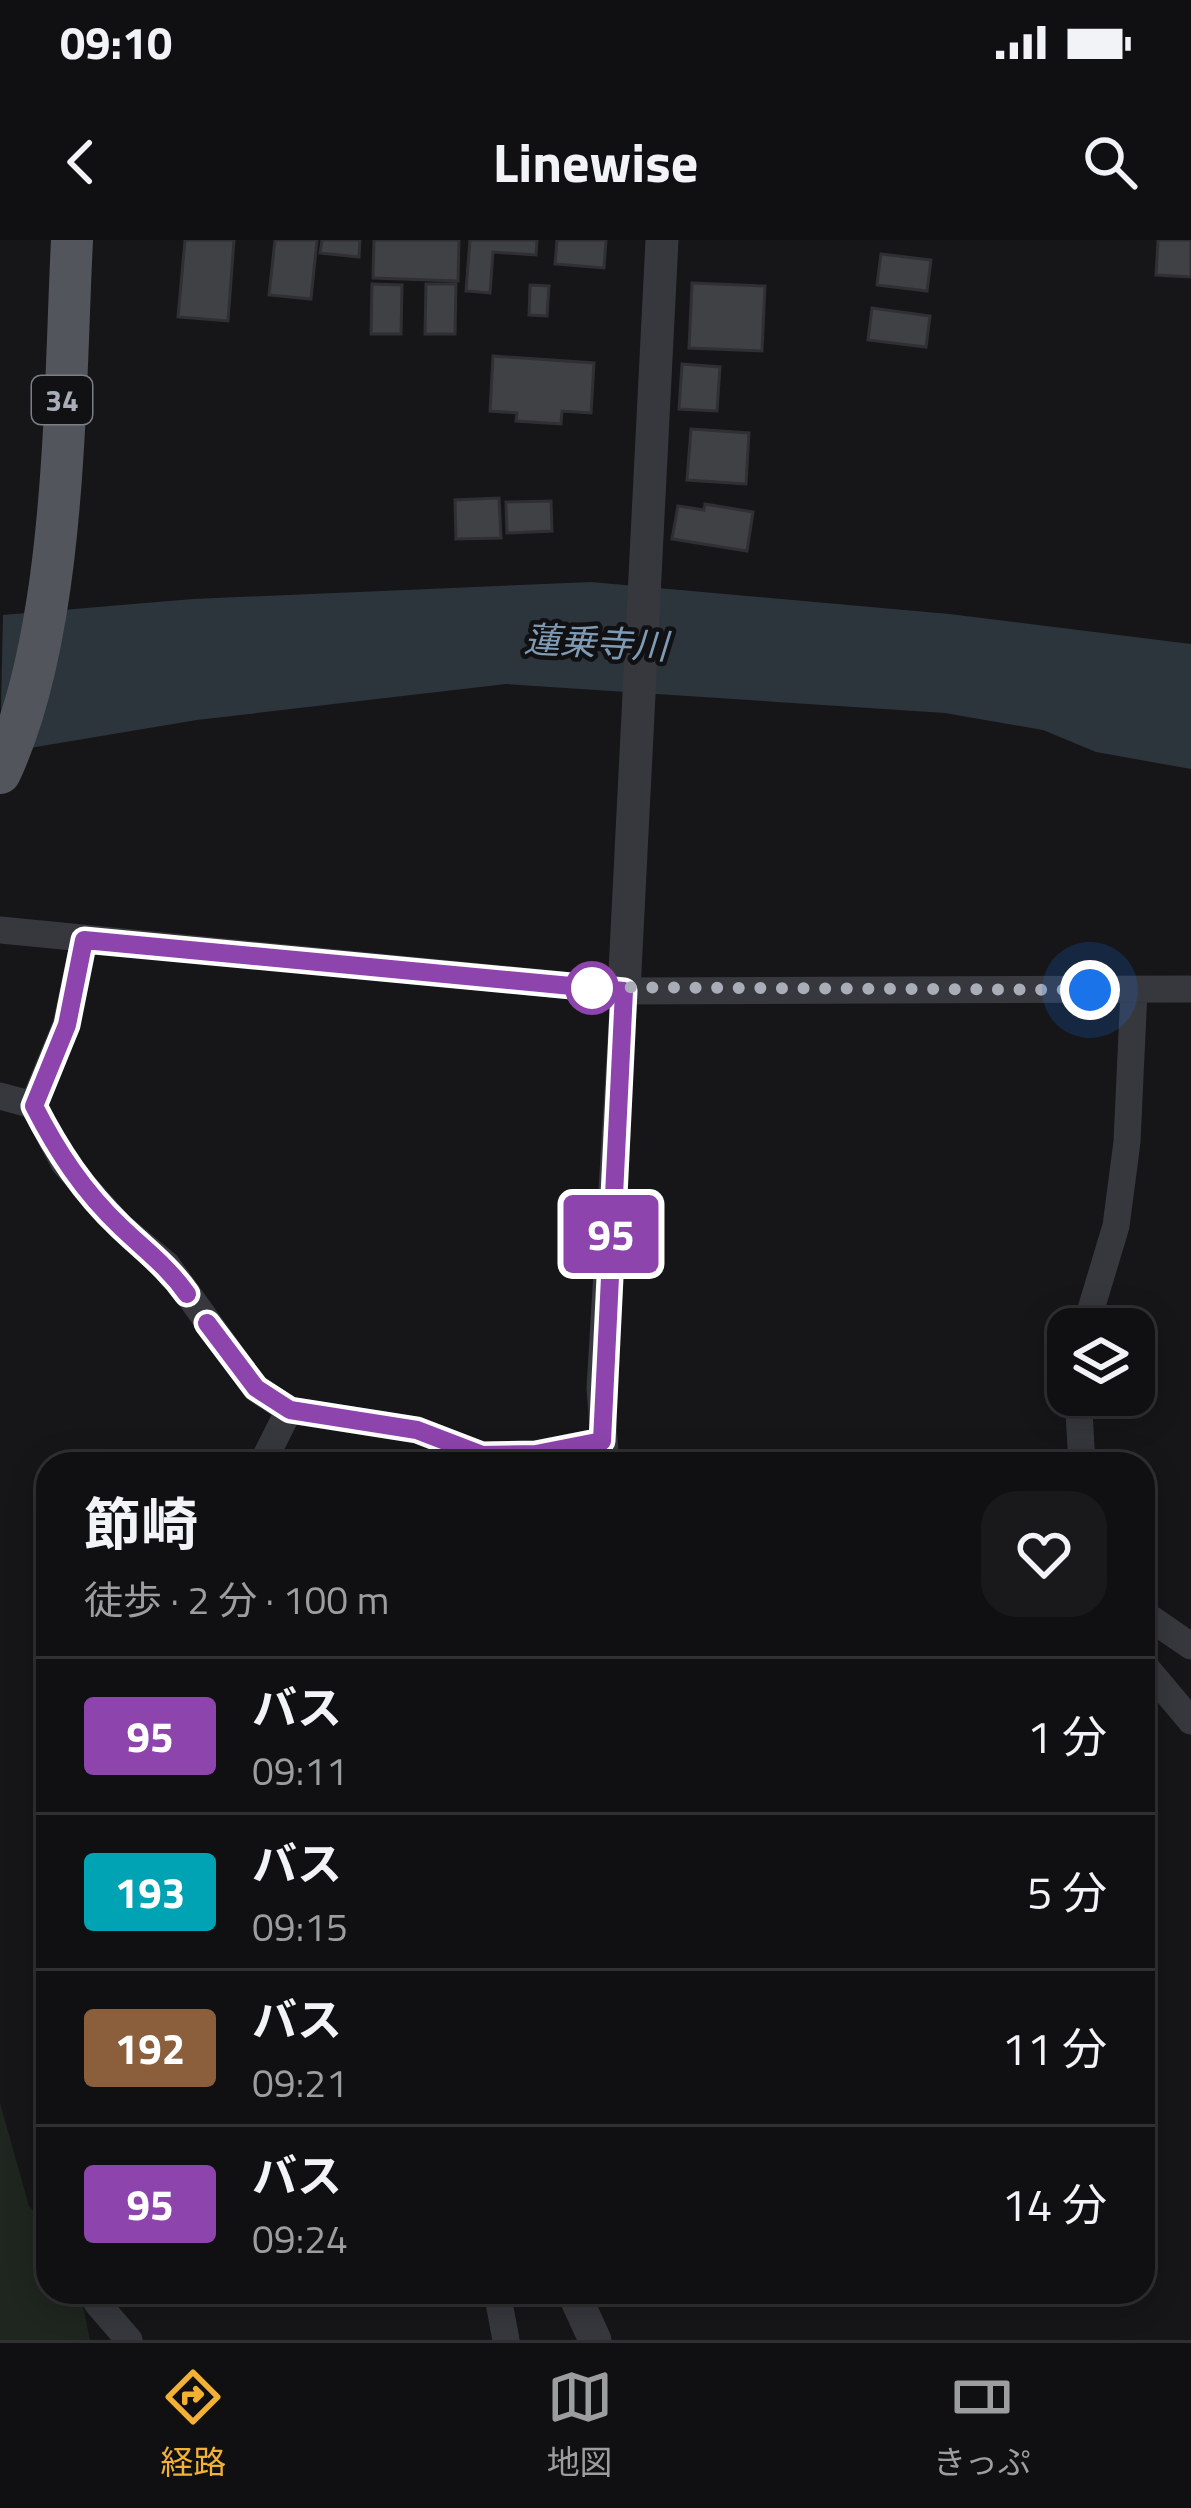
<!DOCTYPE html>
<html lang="ja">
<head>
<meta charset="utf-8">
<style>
	body { margin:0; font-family:"Titillium Web","Noto Sans JP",sans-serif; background:#19191b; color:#f1f3f6; height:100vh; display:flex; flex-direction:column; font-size:45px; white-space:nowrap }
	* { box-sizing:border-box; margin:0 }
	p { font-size:39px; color:#9c9d9f }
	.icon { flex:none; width:66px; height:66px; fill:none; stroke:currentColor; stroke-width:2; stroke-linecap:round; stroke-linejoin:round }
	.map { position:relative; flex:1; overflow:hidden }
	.panel { position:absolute; left:36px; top:1212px; width:1119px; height:852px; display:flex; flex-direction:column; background:#101012; border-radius:36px; box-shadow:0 6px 30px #0003,0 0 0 3px #303032 }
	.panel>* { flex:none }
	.badge { padding:0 24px; border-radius:9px; font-size:42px; line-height:78px }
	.buttons { position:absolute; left:1047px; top:1068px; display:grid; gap:24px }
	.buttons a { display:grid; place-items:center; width:108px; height:108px; border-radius:24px; background:#101012; box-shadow:0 6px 30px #0003,0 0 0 3px #303032; font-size:60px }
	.you { position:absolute; width:60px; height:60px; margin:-30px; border:9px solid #fff; border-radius:50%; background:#1a73e8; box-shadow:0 0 0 18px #1a73e833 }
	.map>.badge { position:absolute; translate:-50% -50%; box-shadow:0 0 0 6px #fff }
	.round { display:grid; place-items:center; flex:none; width:126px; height:126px; border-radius:36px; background:#19191b }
	.summary { display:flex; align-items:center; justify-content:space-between; height:204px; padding:0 48px }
	h1 { font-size:57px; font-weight:700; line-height:90px }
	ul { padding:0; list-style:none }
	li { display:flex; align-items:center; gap:36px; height:156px; padding:0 48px; border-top:3px solid #303032 }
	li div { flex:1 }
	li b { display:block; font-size:45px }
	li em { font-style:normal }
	li .badge { min-width:132px; font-weight:700; text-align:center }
	.status { display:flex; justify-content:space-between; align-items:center; height:84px; padding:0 60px; background:#101012; direction:ltr }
	.status svg { height:33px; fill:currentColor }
	header { display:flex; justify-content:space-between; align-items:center; height:156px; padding:0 48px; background:#101012; font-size:54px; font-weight:700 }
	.tabs { display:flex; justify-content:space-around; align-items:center; height:168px; border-top:3px solid #303032; background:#101012; font-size:33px; color:#9c9d9f }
	.tabs a { display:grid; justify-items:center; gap:6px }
	.tabs .selected { color:#f2b134 }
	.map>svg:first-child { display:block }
	.green { fill:#1e261f }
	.water { fill:#2c353c }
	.building { fill:#404145; stroke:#303034; stroke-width:3 }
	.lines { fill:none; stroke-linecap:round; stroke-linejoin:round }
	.minor { stroke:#37383d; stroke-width:27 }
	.tertiary { stroke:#37383d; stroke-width:33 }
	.primary { stroke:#53555c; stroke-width:42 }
	.line-casing { stroke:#fff; stroke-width:27 }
	.line { stroke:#8e44ad; stroke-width:18 }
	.walk { stroke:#a8adb8; stroke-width:12; stroke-dasharray:0 21.6 }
	.stop-dot { fill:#fff; stroke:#8e44ad; stroke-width:6 }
	.labels { text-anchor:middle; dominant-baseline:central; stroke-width:9; stroke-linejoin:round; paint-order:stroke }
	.shield { fill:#111113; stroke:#7b7e86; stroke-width:3 }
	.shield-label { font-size:30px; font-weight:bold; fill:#a8adb8 }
	.water-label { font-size:36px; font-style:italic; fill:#7f9bb3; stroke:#111113 }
</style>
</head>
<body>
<div class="status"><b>09:10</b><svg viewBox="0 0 49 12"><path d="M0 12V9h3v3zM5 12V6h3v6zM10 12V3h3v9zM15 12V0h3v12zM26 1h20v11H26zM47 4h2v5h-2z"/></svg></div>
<header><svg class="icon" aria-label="back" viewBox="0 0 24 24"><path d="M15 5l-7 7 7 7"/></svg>Linewise<svg class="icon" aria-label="search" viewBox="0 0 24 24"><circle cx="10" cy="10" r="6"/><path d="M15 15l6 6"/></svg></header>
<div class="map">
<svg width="1191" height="2100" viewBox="0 0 1191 2100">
	<rect width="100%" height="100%" fill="#161618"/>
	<path class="green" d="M 0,1863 L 29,1966 L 48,1988 L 48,2052 L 80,2052 L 90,2100 L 0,2100 Z"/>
	<path class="water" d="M 591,342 L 949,374 L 1191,404 L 1191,529 L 1096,512 L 1043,490 L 945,473 L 506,444 L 197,480 L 0,513 L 3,375 L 193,359 Z"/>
	<path class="building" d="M 185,0 L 234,0 L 228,81 L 178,77 Z
		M 275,0 L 317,0 L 311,59 L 269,55 Z
		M 322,0 L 360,0 L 359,17 L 320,13 Z
		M 374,0 L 459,0 L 458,41 L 373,38 Z
		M 470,0 L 537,0 L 536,15 L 493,12 L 490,53 L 466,51 Z
		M 557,0 L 606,0 L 604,28 L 555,24 Z
		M 1158,0 L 1191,0 L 1191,37 L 1156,35 Z
		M 881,14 L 931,20 L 927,51 L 877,45 Z
		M 692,43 L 765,46 L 762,111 L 689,108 Z
		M 372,44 L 402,45 L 401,94 L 371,94 Z
		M 426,44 L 456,44 L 455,94 L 425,94 Z
		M 530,45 L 549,46 L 547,76 L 529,75 Z
		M 872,68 L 930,76 L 926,107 L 868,100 Z
		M 493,116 L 594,123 L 591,173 L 562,171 L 561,184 L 516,181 L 517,173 L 490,171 Z
		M 682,124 L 720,127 L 717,171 L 679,169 Z
		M 691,189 L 749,193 L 746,244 L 687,240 Z
		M 499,258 L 501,298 L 456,299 L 455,260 Z
		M 551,261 L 552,291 L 507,293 L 506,262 Z
		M 705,264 L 753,272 L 747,311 L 672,299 L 678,266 L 704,270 Z"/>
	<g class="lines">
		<path class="minor" d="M 0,690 L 624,751 L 1191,749
			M 84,700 L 66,785 L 33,865 L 64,923 L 120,986 L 167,1025 L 256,1149 L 289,1170 L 417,1190 L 482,1215 L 535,1214 L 602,1201
			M 0,856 L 33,865
			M 1085,1089 L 1116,986 L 1127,902 L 1134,750
			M 1078,1155 L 1082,1224
			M 262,1224 L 289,1170
			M 606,1224 L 600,1148 L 624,751
			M 1143,1379 L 1153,1380 L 1191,1406
			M 1143,1424 L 1191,1481
			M 96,2052 L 97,2063 L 129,2100
			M 497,2052 L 506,2100"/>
		<path class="tertiary" d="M 624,751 L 662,0
			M 573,2052 L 595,2100"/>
		<path class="primary" d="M 0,533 C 67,389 64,160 72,0"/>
	</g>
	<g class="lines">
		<defs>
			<path id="line" d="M 187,1054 C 168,1027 145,1010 121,987 C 83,951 57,911 34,866 L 67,785 L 84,700 L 624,751 L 602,1201 L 536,1214 L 482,1215 L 417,1190 L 290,1170 L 256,1148 L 207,1083"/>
		</defs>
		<use href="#line" class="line-casing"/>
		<use href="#line" class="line"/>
		<path class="walk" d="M 592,748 L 579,747 L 1090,750"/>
	</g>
	<circle class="stop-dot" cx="592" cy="748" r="24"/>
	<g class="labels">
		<rect class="shield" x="32" y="136" width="60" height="48" rx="9"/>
		<g class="shield-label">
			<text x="62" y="160">34</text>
		</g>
		<g class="water-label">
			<text transform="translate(596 402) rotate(3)">蓮乗寺川</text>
		</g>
	</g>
</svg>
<div class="buttons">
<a><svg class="icon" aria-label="layers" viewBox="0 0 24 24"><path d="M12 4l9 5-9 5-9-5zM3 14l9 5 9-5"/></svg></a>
</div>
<div class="you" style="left:1090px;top:750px"></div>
<b class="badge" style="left:611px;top:994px;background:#8e44ad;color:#fff">95</b>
<section class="panel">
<div class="summary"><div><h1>節崎</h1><p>徒歩 · 2 分 · 100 m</p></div><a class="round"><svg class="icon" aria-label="heart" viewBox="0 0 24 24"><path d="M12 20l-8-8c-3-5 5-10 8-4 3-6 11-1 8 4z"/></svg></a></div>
<ul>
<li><span class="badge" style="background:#8e44ad;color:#fff">95</span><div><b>バス</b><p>09:11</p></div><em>1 分</em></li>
<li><span class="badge" style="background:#00a3b4;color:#fff">193</span><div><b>バス</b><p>09:15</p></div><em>5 分</em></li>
<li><span class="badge" style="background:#8b5e3c;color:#fff">192</span><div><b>バス</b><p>09:21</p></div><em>11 分</em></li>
<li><span class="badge" style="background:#8e44ad;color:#fff">95</span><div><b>バス</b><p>09:24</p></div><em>14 分</em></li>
</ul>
</section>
</div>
<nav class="tabs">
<a class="selected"><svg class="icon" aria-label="directions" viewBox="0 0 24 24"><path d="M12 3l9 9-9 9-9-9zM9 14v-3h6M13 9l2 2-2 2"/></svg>経路</a>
<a><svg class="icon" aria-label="map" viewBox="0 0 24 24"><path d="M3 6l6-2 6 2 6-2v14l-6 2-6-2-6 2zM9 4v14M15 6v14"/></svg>地図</a>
<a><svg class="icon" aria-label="tickets" viewBox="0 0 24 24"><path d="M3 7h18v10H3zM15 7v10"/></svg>きっぷ</a>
</nav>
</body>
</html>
